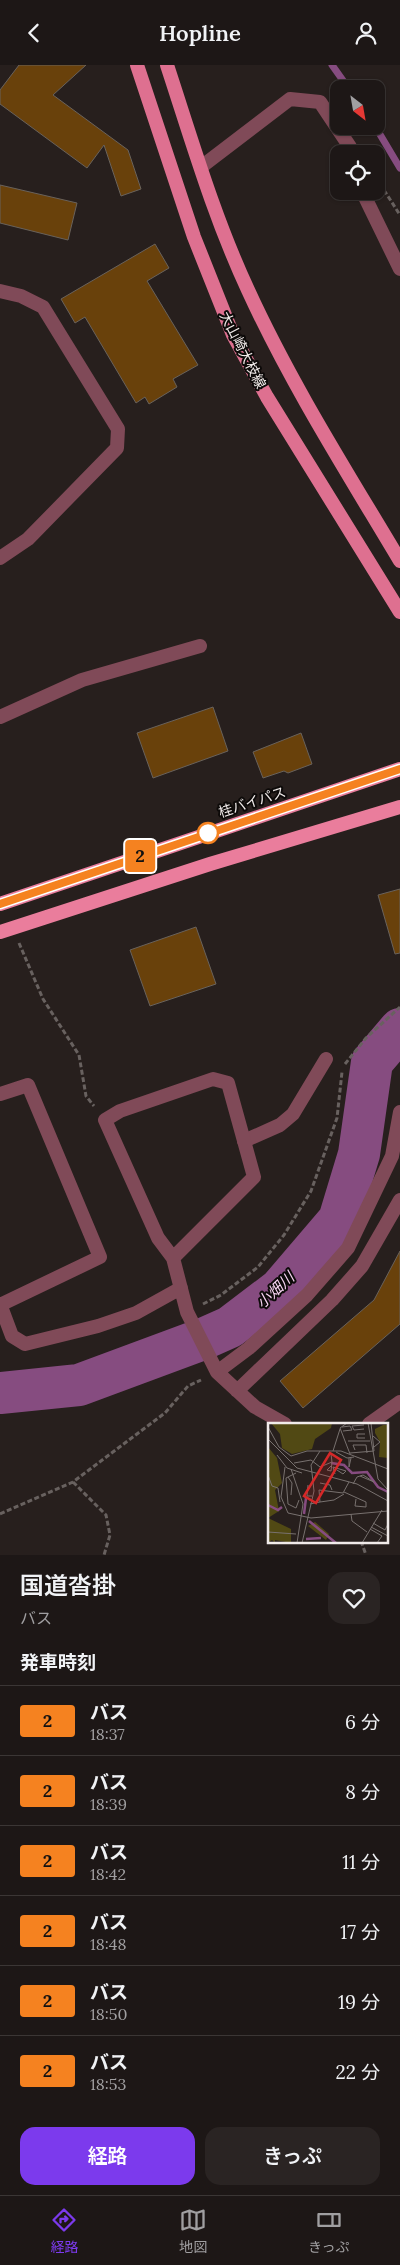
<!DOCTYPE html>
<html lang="ja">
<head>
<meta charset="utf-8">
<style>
	body { margin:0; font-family:Lora,"Noto Sans JP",serif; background:#2a2423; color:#f1f3f6; height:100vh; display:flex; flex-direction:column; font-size:19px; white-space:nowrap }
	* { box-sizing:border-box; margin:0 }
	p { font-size:16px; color:#a09fa1 }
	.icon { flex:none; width:28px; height:28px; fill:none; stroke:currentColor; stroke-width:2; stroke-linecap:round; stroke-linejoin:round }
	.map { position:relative; height:1490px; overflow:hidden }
	.side { display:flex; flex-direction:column; background:#1d1716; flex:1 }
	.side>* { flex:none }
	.badge { padding:0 10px; border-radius:4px; font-size:18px; line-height:32px }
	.needle { width:32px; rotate:149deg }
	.buttons { position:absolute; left:330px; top:15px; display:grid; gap:10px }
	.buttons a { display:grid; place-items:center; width:55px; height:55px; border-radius:10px; background:#1d1716; box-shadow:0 1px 4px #0004,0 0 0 1px #3b3635; font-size:25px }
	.map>.badge { position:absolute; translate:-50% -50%; box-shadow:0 0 0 2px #fff }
	h2 { padding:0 20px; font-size:19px; line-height:45px }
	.round { display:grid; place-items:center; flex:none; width:52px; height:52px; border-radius:15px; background:#2a2423 }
	.headline { display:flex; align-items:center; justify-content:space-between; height:85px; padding:0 20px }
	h1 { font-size:24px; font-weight:600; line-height:38px }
	.primary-button { display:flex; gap:10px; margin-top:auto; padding:10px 20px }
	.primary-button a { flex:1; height:58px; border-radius:15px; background:#7c3aed; color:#fff; font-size:20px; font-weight:600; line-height:58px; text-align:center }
	.primary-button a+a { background:#2a2423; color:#f1f3f6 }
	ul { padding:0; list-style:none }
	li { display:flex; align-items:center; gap:15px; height:70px; padding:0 20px; border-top:1px solid #3b3635 }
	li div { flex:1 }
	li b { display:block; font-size:19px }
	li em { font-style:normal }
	li .badge { min-width:55px; font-weight:700; text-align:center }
	header { display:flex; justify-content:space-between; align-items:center; height:65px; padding:0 20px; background:#1d1716; font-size:22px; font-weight:600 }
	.dock { display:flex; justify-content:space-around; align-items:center; height:70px; border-top:1px solid #3b3635; background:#1d1716; font-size:14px; color:#a09fa1 }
	.dock a { display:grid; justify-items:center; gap:2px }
	.dock .on { color:#7c3aed }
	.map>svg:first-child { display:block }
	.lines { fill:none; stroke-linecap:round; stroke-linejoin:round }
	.stream { stroke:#864c80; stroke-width:7 }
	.river { stroke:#864c80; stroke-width:42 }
	.building { fill:#69410b; stroke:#69625c }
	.path { stroke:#68615f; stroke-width:3; stroke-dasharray:5 2.5; stroke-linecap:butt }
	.service { stroke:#804a58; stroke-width:14 }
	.minor { stroke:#804a58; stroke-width:14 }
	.tertiary { stroke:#804a58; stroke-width:14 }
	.primary { stroke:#de7090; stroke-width:14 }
	.trunk { stroke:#ea7d9c; stroke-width:14 }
	.line-casing { stroke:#fff; stroke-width:11 }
	.line { stroke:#f58220; stroke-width:8 }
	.stop-dot { fill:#fff; stroke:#f58220; stroke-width:2.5 }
	.labels { text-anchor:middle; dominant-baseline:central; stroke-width:4; stroke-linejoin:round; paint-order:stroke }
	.street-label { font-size:14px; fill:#f1ebea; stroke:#0d0a09 }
	.water-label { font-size:15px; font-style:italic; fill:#f9d6f4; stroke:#0d0a09 }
	.inset-river { fill:none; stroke:#864c80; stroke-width:2.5 }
	.inset-road { fill:none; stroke:#78716f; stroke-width:1 }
	.view { fill:#d62828; fill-opacity:0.15; stroke:#d62828; stroke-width:2.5 }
	.inset-edge { fill:none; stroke:#f1ebea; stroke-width:2.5 }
</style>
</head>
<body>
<header><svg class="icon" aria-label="back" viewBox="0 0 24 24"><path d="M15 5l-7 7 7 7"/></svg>Hopline<svg class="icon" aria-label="person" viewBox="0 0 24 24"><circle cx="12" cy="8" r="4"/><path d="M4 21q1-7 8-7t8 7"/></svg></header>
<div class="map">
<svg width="400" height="1490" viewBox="0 0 400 1490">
	<rect width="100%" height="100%" fill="#271f1d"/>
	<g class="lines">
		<path class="stream" d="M 332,0 L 349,24
			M 375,61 L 400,103"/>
		<path class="river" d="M 0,1328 L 79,1320 L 203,1274 L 230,1262 L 280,1224 L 339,1155 L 359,1089 L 372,997 L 400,964"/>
	</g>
	<path class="building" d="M 19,0 L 86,0 L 53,30 L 128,85 L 141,124 L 121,131 L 104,80 L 87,103 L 0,39 L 0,25 Z
		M 0,120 L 77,138 L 68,175 L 0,158 Z
		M 155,179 L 169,203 L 147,216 L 198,300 L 173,314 L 177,322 L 149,339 L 145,332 L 136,338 L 85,252 L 75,258 L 61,234 Z
		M 213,642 L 228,686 L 153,713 L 137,668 Z
		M 301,668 L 312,699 L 288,708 L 284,706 L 263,713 L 253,687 Z
		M 400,824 L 400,888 L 395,889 L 378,830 Z
		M 196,862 L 216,919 L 150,941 L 130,885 Z
		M 400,1186 L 400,1259 L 303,1343 L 280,1316 L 374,1235 Z"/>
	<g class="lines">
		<path class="path" d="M 384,125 L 400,150
			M 19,878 L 43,934 L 79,990 L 86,1031 L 94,1041
			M 345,999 L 366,973 L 400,942
			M 203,1239 L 221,1230 L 258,1202 L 284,1170 L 311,1126 L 337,1053 L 342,1007
			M 73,1417 L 106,1450 L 110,1470 L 104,1490
			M 0,1449 L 73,1417 L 165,1348 L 188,1321 L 201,1315
			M 361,1476 L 366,1490"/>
		<path class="service" d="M 201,102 L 290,34 L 320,37 L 350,82 L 352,89
			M 362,126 L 400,204
			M 244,1076 L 280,1060 L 293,1049 L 326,994"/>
		<path class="minor" d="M 0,652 L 82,615 L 200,581
			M 0,1029 L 28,1020 L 100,1192 L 0,1240
			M 173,1193 L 254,1112 L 228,1018 L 213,1014 L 120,1046 L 105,1055 L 158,1173 L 173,1193 L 187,1247 L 217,1307 L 255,1342 L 285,1359
			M 0,1239 L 12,1271 L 25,1279 L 98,1261 L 136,1248 L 181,1223
			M 217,1307 L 249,1283 L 307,1230 L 348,1183 L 392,1091 L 400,1047
			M 237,1326 L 332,1235 L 362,1201 L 400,1135
			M 369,1359 L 400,1337"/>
		<path class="tertiary" d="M 0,226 L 21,231 L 43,242 L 118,364 L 117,383 L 28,474 L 0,493"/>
		<path class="primary" d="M 137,0 L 194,172 L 233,270 L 267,332 L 400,547
			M 167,0 C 192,76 214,152 248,225 C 291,319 347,407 400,496"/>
		<path class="trunk" d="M 0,839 L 400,704
			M 0,867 L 210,799 L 400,742"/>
	</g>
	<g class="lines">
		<defs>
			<path id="line" d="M 0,839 L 400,704"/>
		</defs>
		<use href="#line" class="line-casing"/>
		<use href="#line" class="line"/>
	</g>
	<circle class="stop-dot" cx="208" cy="768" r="10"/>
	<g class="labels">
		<g class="street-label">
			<text transform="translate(243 285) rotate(63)">大山崎大枝線</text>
			<text transform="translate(252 737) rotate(-18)">桂バイパス</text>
		</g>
		<g class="water-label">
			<text transform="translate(275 1225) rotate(-43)">小畑川</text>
		</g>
	</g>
	<g transform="translate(268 1358)">
		<rect width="120" height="120" fill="#271f1d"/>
		<path d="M 3,0 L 64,0 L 63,5 L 47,16 L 44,26 L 24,31 L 14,25 L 12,11 ZM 115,2 L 120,2 L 120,35 L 111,34 L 112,19 L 107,10 L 107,6 ZM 0,24 L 9,35 L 14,60 L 7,67 L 11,88 L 0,95 L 23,106 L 23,120 L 7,117 L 7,120 L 4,117 L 0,120 ZM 47,99 L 61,111 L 58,117 L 40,103 Z" fill="#514914"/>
		<path class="inset-river" d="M 63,40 L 76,42 L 84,50 L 99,49 L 110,64 L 120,69M 0,82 L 10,87 L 14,84M 36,91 L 38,75M 41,98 L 68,120M 38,116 L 53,115"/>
		<path class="inset-road" d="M 79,0 L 72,5 L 82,31M 100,0 L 110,56 L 120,67M 96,2 L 84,3 L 86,7 L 96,6M 0,4 L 11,24 L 23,33 L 39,28 L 73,28 L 120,46M 74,4 L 82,3 L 84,7 L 75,8M 97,11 L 89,11 L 89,15 L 97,15M 105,13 L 112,19 L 106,24M 0,16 L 29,45 L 89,61 L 120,78M 80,18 L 102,18M 87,27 L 85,22 L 98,22 L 99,30M 65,28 L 72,6M 68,29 L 79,35 L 86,34M 82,30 L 106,28 L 103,0M 63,31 L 64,39 L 63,48 L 59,47 L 63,43M 9,32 L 19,45 L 34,50M 81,35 L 81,44 L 83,35M 26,40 L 43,37 L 52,44 L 64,39M 17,44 L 13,74 L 20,90 L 43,95 L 120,88M 23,46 L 35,81 L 29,120M 28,50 L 18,55 L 20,81 L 28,85 L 31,77M 44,50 L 43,42 L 52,28M 67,51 L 65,44 L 78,48 L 75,51 L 69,47M 0,52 L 4,63 L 10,65 L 12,79M 20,54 L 24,60 L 23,72M 52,60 L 62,62 L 64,67M 85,61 L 89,54 L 95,52 L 106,59 L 92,53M 40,62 L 39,73 L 44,73M 76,69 L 98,79 L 98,84 L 87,83 L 88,76M 52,79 L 66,77 L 76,71M 42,81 L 52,79 L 51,67 L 75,70 L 81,59M 83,91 L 84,98 L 99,109M 105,100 L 117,107 L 120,101M 103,104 L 120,113M 102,106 L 114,113 L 109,120M 0,109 L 28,111M 34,120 L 46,68 L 44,50M 94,120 L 114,87"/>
		<path class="view" d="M 62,30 L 73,37 L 48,80 L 36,73 Z"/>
		<rect width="120" height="120" class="inset-edge"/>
	</g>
</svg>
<div class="buttons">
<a><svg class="needle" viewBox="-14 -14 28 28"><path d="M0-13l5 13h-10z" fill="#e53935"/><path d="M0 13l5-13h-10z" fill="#a09fa1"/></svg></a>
<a><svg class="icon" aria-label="locate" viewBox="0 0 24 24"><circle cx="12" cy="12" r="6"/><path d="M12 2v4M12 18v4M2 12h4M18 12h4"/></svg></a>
</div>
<b class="badge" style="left:140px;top:791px;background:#f58220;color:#111">2</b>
</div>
<section class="side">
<div class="headline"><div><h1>国道沓掛</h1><p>バス</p></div><a class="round"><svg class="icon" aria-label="heart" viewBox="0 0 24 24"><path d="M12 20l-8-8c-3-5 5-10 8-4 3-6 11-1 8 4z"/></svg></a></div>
<h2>発車時刻</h2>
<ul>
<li><span class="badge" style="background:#f58220;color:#111">2</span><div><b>バス</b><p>18:37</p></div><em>6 分</em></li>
<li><span class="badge" style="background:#f58220;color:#111">2</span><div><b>バス</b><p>18:39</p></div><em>8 分</em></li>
<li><span class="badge" style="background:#f58220;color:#111">2</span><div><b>バス</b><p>18:42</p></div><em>11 分</em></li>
<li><span class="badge" style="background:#f58220;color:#111">2</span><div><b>バス</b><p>18:48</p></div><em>17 分</em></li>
<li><span class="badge" style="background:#f58220;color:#111">2</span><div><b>バス</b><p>18:50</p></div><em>19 分</em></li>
<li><span class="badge" style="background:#f58220;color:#111">2</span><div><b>バス</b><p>18:53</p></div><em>22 分</em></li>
</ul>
<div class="primary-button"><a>経路</a><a>きっぷ</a></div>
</section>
<nav class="dock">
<a class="on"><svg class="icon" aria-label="directions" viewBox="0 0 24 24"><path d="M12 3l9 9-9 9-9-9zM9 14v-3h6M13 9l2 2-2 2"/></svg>経路</a>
<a><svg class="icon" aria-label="map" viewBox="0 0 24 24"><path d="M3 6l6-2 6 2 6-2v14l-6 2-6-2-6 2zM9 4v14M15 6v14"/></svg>地図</a>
<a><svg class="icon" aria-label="tickets" viewBox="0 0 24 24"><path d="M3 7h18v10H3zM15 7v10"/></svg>きっぷ</a>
</nav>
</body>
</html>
